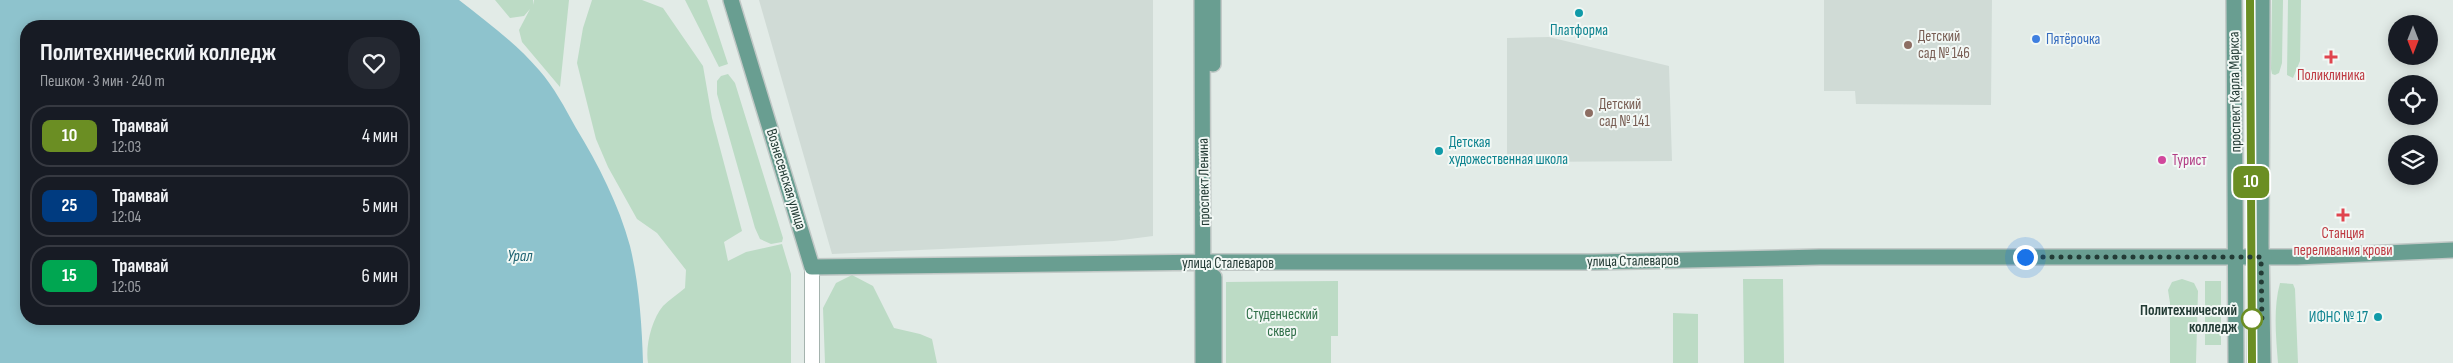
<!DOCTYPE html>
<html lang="ru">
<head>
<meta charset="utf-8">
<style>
	body { margin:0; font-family:"Sofia Sans Condensed",sans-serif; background:#242831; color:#f1f3f6; height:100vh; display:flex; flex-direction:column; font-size:19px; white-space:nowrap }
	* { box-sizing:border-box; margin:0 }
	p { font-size:16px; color:#9ea1a6 }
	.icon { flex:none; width:28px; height:28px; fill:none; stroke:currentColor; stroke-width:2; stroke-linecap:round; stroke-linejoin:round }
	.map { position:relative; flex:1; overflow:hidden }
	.side { position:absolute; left:20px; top:20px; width:400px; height:305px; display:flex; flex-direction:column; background:#171b24; border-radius:20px; box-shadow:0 2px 12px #0003 }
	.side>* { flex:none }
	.badge { padding:0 10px; border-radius:8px; font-size:18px; line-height:32px }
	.needle { width:32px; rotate:180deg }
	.buttons { position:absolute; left:2388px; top:15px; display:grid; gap:10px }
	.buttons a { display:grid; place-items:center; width:50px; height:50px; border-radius:50%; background:#171b24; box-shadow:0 2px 12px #0003; font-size:25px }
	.you { position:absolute; width:25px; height:25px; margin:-12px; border:4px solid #fff; border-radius:50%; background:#1a73e8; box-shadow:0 0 0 8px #1a73e833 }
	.map>.badge { position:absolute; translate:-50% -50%; box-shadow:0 0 0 2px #fff }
	.round { display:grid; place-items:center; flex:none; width:52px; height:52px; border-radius:20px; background:#242831 }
	.headline { display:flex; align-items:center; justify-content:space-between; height:85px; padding:0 20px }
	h1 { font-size:24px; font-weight:700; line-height:38px }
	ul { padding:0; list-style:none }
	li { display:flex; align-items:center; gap:15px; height:62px; margin:0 10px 8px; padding:0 10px; border:2px solid #363941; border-radius:20px }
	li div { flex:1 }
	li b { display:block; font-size:19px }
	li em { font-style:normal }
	li .badge { min-width:55px; font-weight:700; text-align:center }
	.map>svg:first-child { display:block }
	.built { fill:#d0dbd6 }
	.green { fill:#bcdbc5 }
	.water { fill:#8ec3cd; fill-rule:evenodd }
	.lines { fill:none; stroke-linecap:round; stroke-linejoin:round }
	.minor-casing { stroke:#a5b3ae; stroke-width:16 }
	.major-casing { stroke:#c1c8c6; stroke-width:18 }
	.minor { stroke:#fff; stroke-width:14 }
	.major { stroke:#699e91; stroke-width:15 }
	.tram { stroke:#5e7770; stroke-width:1 }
	.line-casing { stroke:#fff; stroke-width:11 }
	.line { stroke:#6b8e23; stroke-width:8 }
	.walk { stroke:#233b35; stroke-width:5; stroke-dasharray:0 9 }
	.culture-dot { fill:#0f9aa8; stroke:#f2f8f5; stroke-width:2 }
	.shop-dot { fill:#3f7fe0; stroke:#f2f8f5; stroke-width:2 }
	.education-dot { fill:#8d6e63; stroke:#f2f8f5; stroke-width:2 }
	.health-dot { fill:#e0444e; stroke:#f2f8f5; stroke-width:2 }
	.hotel-dot { fill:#d1479c; stroke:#f2f8f5; stroke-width:2 }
	.stop-dot { fill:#fff; stroke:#6b8e23; stroke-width:2.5 }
	.labels { text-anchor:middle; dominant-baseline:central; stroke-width:4; stroke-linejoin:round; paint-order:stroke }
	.culture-label { font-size:15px; fill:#0d838f; stroke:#f2f8f5 }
	.education-label { font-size:15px; fill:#785e54; stroke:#f2f8f5; text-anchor:start }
	.shop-label { font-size:15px; fill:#366cbe; stroke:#f2f8f5; text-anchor:start }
	.health-label { font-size:15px; fill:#be3a42; stroke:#f2f8f5 }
	.street-label { font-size:15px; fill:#233b35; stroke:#f2f8f5 }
	.hotel-label { font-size:15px; fill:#b23c85; stroke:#f2f8f5; text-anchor:start }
	.stop-label { font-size:15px; font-weight:bold; fill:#233b35; stroke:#f2f8f5; text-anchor:end }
	.park-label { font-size:15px; fill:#306f49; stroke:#f2f8f5 }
	.water-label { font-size:16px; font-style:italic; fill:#216573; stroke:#f2f8f5 }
</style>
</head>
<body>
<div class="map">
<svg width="2453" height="363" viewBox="0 0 2453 363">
	<rect width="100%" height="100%" fill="#e2ebe7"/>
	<path class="built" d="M 759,0 L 1153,0 L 1153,236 L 1114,241 L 832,254 Z
		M 1824,0 L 1992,0 L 1991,105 L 1856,104 L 1855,91 L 1824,91 Z
		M 1549,37 L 1669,66 L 1672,161 L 1507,162 L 1507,38 Z"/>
	<path class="green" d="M 495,0 L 533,0 L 533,5 L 534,0 L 569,0 L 560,87 L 522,42 L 519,30 L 530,9 L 524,16 L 510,18 Z
		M 592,0 L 642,0 L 663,8 L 703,66 L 712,118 L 742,231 L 724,242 L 728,261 L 746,252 L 782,244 L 791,274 L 791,363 L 648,363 C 645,346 652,319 663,306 C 669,300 678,294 685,288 L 686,270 L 657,233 L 637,219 L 608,167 L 596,139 L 577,63 L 583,28 Z
		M 685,0 L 707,0 L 728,64 L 719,67 Z
		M 2272,0 L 2283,0 L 2282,63 L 2279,73 L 2275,75 L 2272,74 L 2271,69 Z
		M 2288,0 L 2301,0 L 2300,61 L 2293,78 L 2287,75 Z
		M 728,74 L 735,83 L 783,238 L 782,242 L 771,244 L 760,239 L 755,228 L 717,94 L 717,81 L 721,76 Z
		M 852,275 L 873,286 L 894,328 L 920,334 L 932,339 L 937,363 L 825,363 L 823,308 L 836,283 Z
		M 1743,279 L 1783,279 L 1784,363 L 1744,363 Z
		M 2182,279 L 2194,283 L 2198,291 L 2196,363 L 2170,363 L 2170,303 L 2168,290 L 2172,282 Z
		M 1338,281 L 1338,336 L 1331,336 L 1331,363 L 1226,363 L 1226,282 Z
		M 2205,281 L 2221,281 L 2221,345 L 2205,345 Z
		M 2280,283 L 2293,284 L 2295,289 L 2298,363 L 2278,363 C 2276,338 2273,308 2280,283 Z
		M 1673,313 L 1698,314 L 1698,363 L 1673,363 Z"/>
	<path class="water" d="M 0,0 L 459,0 C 487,22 516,43 539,70 C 554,87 565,108 576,128 C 598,164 619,205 630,246 C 639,283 642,325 643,363 L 0,363 ZM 26,26 L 414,26 L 414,319 L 26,319 Z"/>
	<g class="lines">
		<defs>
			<path id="minor" d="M 812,363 L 812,267"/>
			<path id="major" d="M 731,0 L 812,267 L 1214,262 L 1594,262 L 1820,257 L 2297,257 L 2453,250
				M 1202,0 L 1203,363
				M 1213,0 L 1213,64
				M 2234,0 L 2236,363
				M 2262,0 L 2261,243 L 2263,363
				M 1214,277 L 1214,363"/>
		</defs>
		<use href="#minor" class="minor-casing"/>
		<use href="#major" class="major-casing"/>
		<use href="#minor" class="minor"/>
		<use href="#major" class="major"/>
		<path class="tram" d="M 2246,0 L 2247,363"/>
	</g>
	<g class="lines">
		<defs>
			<path id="line" d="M 2250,0 L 2252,363"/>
		</defs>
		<use href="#line" class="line-casing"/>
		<use href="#line" class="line"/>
		<path class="walk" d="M 2025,257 L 2261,257 L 2262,324 L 2252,319"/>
	</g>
	<g class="culture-dot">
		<circle cx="1579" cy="13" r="5"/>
		<circle cx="1439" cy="151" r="5"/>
		<circle cx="2378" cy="317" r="5"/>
	</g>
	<circle class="shop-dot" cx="2036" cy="39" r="5"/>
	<g class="education-dot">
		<circle cx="1908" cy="45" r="5"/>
		<circle cx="1589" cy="113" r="5"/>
	</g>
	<g class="health-dot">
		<path d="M2328.5 49.5h5v5h5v5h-5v5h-5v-5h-5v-5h5z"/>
		<path d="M2340.5 207.5h5v5h5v5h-5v5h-5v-5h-5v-5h5z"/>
	</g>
	<circle class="hotel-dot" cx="2162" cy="160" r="5"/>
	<circle class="stop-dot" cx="2252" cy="319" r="10"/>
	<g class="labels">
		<g class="culture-label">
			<text x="1579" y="30">Платформа</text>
			<text x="1449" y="142" text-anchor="start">Детская<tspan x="1449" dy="17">художественная школа</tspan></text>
			<text x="2368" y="317" text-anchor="end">ИФНС № 17</text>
		</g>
		<g class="education-label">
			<text x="1918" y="36">Детский<tspan x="1918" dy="17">сад № 146</tspan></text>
			<text x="1599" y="104">Детский<tspan x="1599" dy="17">сад № 141</tspan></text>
		</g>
		<g class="shop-label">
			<text x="2046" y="39">Пятёрочка</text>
		</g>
		<g class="health-label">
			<text x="2331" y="75">Поликлиника</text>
			<text x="2343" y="233">Станция<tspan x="2343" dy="17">переливания крови</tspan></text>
		</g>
		<g class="street-label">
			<text transform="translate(2235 92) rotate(-91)">проспект Карла Маркса</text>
			<text transform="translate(786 179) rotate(73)">Вознесенская улица</text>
			<text transform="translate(1204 182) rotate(-91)">проспект Ленина</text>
			<text transform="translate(1633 261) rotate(-1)">улица Сталеваров</text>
			<text x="1228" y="263">улица Сталеваров</text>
		</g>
		<g class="hotel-label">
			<text x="2172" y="160">Турист</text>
		</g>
		<g class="stop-label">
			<text x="2237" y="310">Политехнический<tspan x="2237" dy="17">колледж</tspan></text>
		</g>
		<g class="park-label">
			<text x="1282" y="314">Студенческий<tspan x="1282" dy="17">сквер</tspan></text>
		</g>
		<g class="water-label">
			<text x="520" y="256">Урал</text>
		</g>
	</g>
</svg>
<div class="buttons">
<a><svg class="needle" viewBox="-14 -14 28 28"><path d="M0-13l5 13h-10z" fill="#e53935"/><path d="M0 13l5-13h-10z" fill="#9ea1a6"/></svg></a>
<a><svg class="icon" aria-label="locate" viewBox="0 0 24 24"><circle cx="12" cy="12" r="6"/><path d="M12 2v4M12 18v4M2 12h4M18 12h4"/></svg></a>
<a><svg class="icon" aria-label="layers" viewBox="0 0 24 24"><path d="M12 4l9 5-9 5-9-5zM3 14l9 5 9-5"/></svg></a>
</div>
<div class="you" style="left:2025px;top:257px"></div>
<b class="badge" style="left:2251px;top:182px;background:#6b8e23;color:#fff">10</b>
<section class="side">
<div class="headline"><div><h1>Политехнический колледж</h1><p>Пешком · 3 мин · 240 m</p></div><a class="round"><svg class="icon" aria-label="heart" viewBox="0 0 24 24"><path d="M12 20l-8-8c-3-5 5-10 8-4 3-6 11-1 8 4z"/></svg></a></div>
<ul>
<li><span class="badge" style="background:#6b8e23;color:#fff">10</span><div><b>Трамвай</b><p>12:03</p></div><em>4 мин</em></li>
<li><span class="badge" style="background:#003b80;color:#fff">25</span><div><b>Трамвай</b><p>12:04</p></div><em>5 мин</em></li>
<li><span class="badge" style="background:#00a651;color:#fff">15</span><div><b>Трамвай</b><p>12:05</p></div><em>6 мин</em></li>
</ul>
</section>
</div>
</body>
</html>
